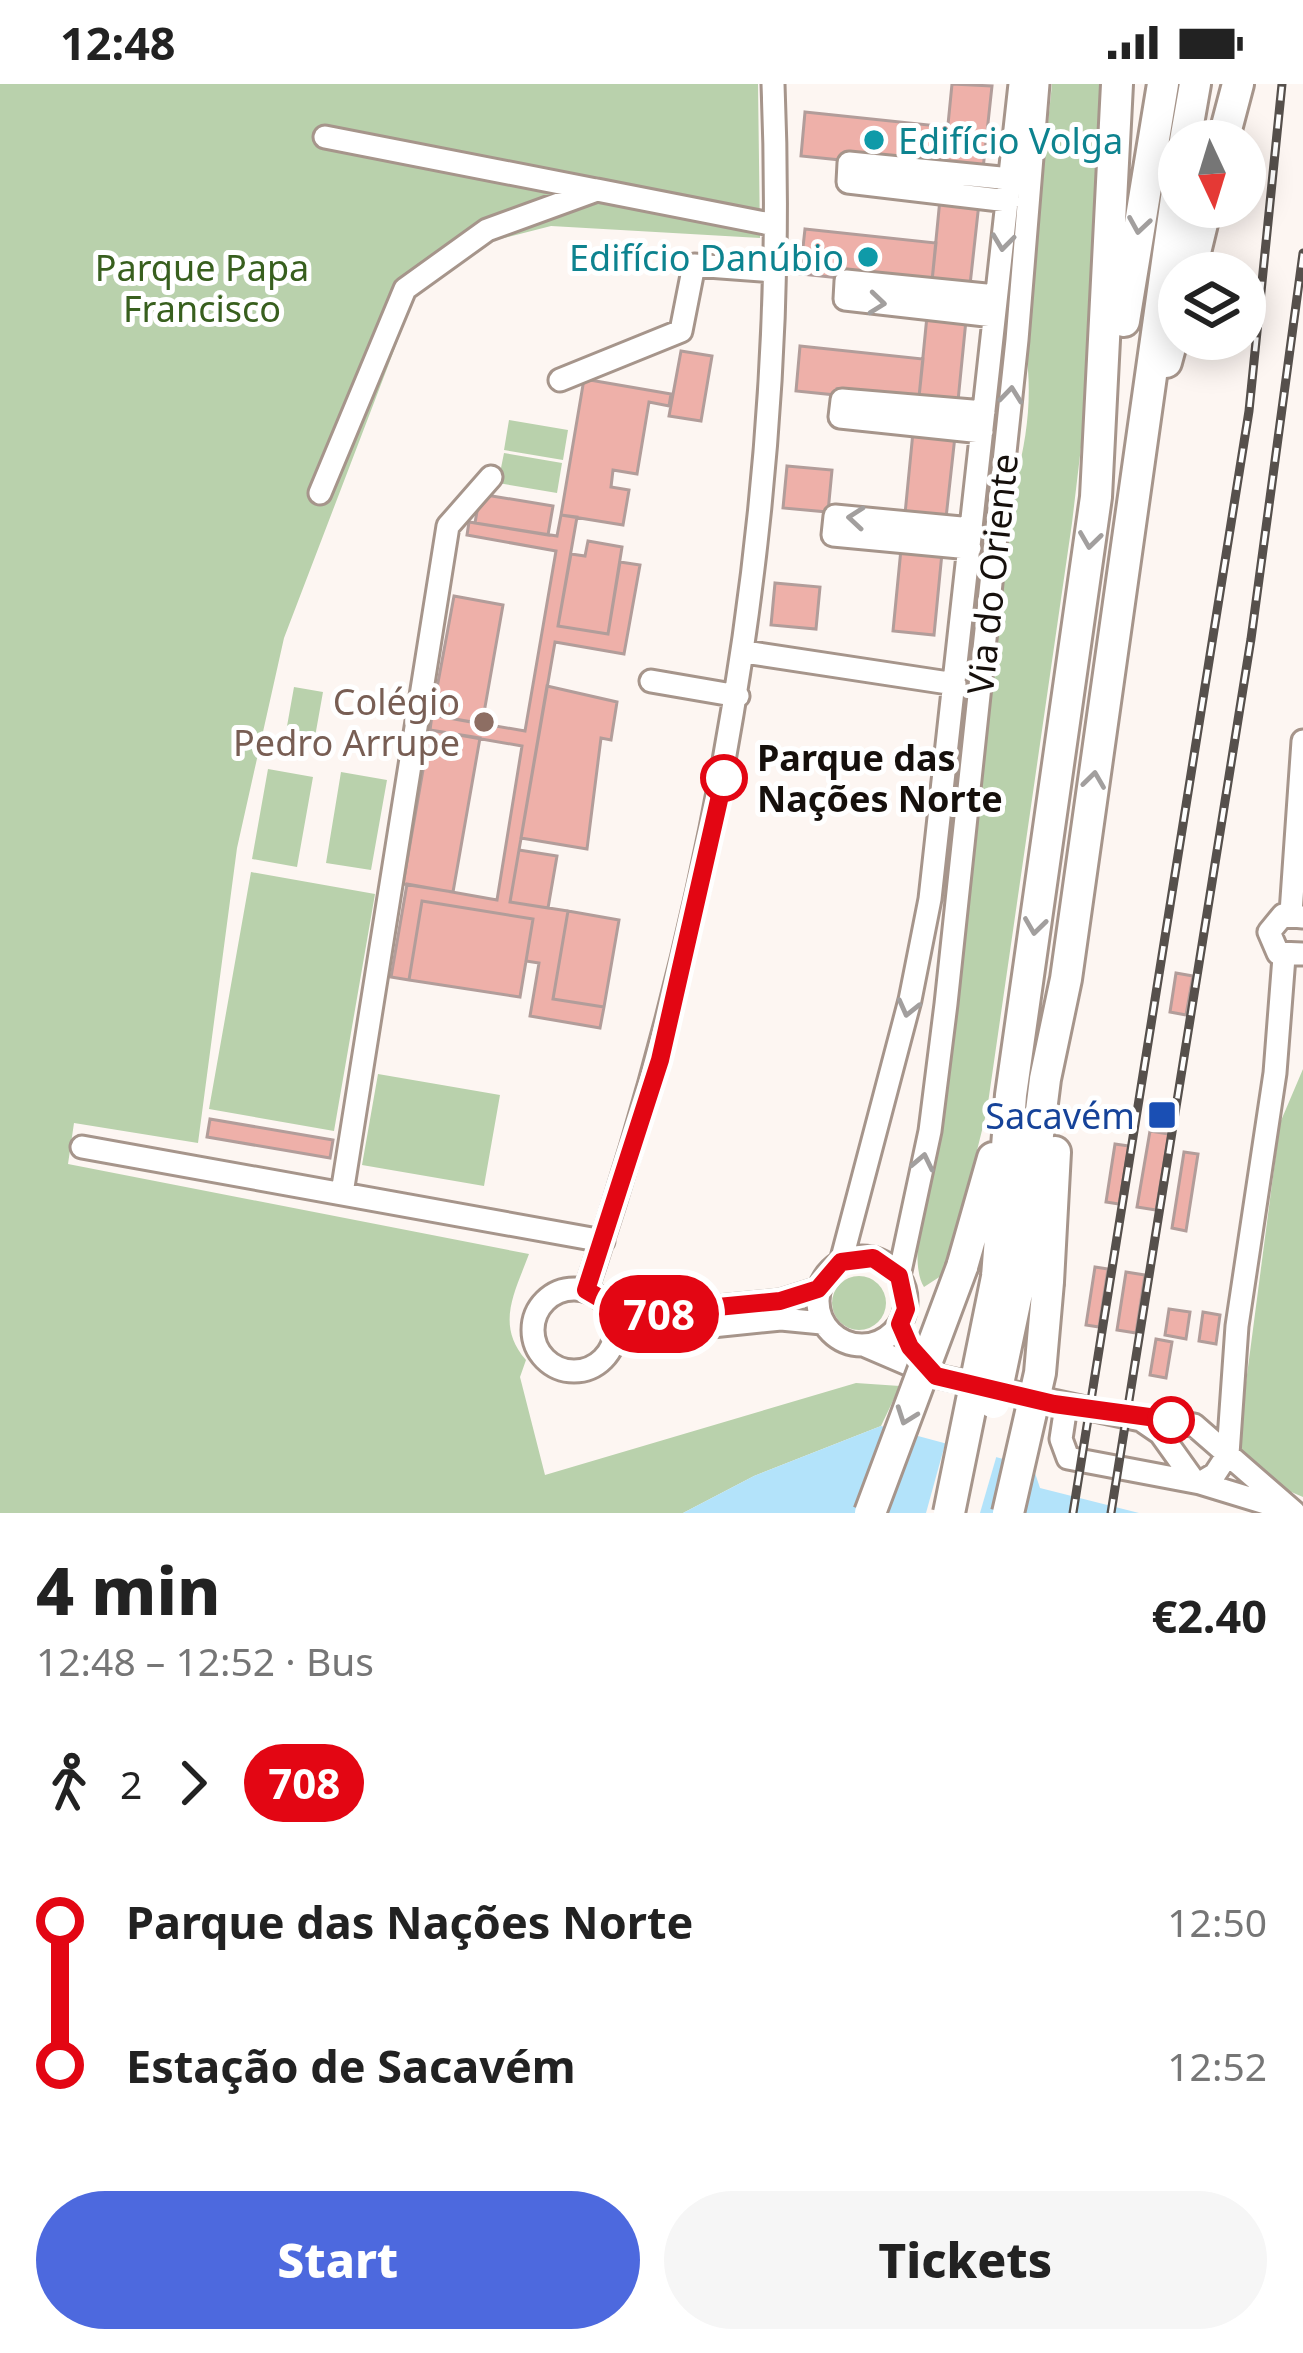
<!DOCTYPE html>
<html lang="en">
<head>
<meta charset="utf-8">
<style>
	body { margin:0; font-family:"Noto Sans",sans-serif; background:#f6f6f6; color:#222; height:100vh; display:flex; flex-direction:column; font-size:45px; white-space:nowrap }
	* { box-sizing:border-box; margin:0 }
	p { font-size:39px; color:#767676 }
	.icon { flex:none; width:66px; height:66px; fill:none; stroke:currentColor; stroke-width:2; stroke-linecap:round; stroke-linejoin:round }
	.map { position:relative; height:1429px; overflow:hidden }
	.side { display:flex; flex-direction:column; background:#fff; flex:1 }
	.side>* { flex:none }
	.badge { padding:0 24px; border-radius:39px; font-size:42px; line-height:78px }
	.needle { width:78px; rotate:176deg }
	.tools { position:absolute; left:1158px; top:36px; display:grid; gap:24px }
	.tools a { display:grid; place-items:center; width:108px; height:108px; border-radius:50%; background:#fff; box-shadow:0 6px 30px #0003; font-size:60px }
	.map>.badge { position:absolute; translate:-50% -50%; box-shadow:0 0 0 6px #fff }
	.legs { display:flex; align-items:center; gap:18px; height:132px; padding:0 36px; font-size:39px }
	.legs p { margin-inline-start:auto }
	.overview { display:flex; align-items:center; justify-content:space-between; height:204px; padding:0 36px }
	h1 { font-size:66px; font-weight:800; line-height:90px }
	.button { display:flex; gap:24px; margin-top:auto; padding:24px 36px }
	.button a { flex:1; height:138px; border-radius:72px; background:#4d69de; color:#fff; font-size:48px; font-weight:800; line-height:138px; text-align:center }
	.button a+a { background:#f6f6f6; color:#222 }
	ul { padding:0 36px; list-style:none }
	li { display:flex; align-items:center; gap:42px; height:144px; font-size:45px }
	li i { display:grid; place-items:center; width:18px; height:100%; margin:0 15px; background:currentColor }
	li i::after { content:''; width:30px; height:30px; margin:-15px; border:9px solid; border-radius:50%; background:#fff }
	li p { margin-inline-start:auto }
	li:first-child i { background:linear-gradient(#0000 50%,currentColor 0) }
	li:last-child i { background:linear-gradient(currentColor 50%,#0000 0) }
	.status { display:flex; justify-content:space-between; align-items:center; height:84px; padding:0 60px; background:#fff; direction:ltr }
	.status svg { height:33px; fill:currentColor }
	.map>svg:first-child { display:block }
	.green { fill:#b9d1ac }
	.water { fill:#b3e3fa }
	.pier { fill:#fdf6f2 }
	.building { fill:#eeb0a9; stroke:#b29d9a; stroke-width:3 }
	.lines { fill:none; stroke-linecap:round; stroke-linejoin:round }
	.minor-casing { stroke:#a6958b; stroke-width:27 }
	.highway-casing { stroke:#a6958b; stroke-width:36 }
	.minor { stroke:#fff; stroke-width:21 }
	.highway { stroke:#fff; stroke-width:30 }
	.rail-casing { stroke:#56504c; stroke-width:9 }
	.rail { stroke:#fff; stroke-width:4.5; stroke-dasharray:14; stroke-linecap:butt }
	.highway-bridge-casing { stroke:#a6958b; stroke-width:36; stroke-linecap:butt }
	.highway-bridge { stroke:#fff; stroke-width:30 }
	.oneway { stroke:#a29f9e }
	.line-1-casing { stroke:#fff; stroke-width:27 }
	.line-1 { stroke:#e30613; stroke-width:18 }
	.culture-dot { fill:#0f9aa8; stroke:#fff; stroke-width:4.5 }
	.education-dot { fill:#8d6e63; stroke:#fff; stroke-width:4.5 }
	.stop-1-dot { fill:#fff; stroke:#e30613; stroke-width:6 }
	.transit-dot { fill:#1a4fb4; stroke:#fff; stroke-width:4.5 }
	.labels { text-anchor:middle; dominant-baseline:central; stroke-width:10; stroke-linejoin:round; paint-order:stroke }
	.culture-label { font-size:36px; fill:#0d838f; stroke:#fff; text-anchor:start }
	.park-label { font-size:36px; fill:#385f1e; stroke:#fff }
	.street-label { font-size:36px; fill:#16100c; stroke:#fff }
	.education-label { font-size:36px; fill:#785e54; stroke:#fff; text-anchor:end }
	.stop-label { font-size:36px; font-weight:bold; fill:#16100c; stroke:#fff; text-anchor:start }
	.transit-label { font-size:36px; fill:#164399; stroke:#fff; text-anchor:end }
</style>
</head>
<body>
<div class="status"><b>12:48</b><svg viewBox="0 0 49 12"><path d="M0 12V9h3v3zM5 12V6h3v6zM10 12V3h3v9zM15 12V0h3v12zM26 1h20v11H26zM47 4h2v5h-2z"/></svg></div>
<div class="map">
<svg width="1303" height="1429" viewBox="0 0 1303 1429">
	<rect width="100%" height="100%" fill="#fdf6f2"/>
	<path class="green" d="M 0,0 L 758,0 L 760,154 L 551,142 L 480,160 L 414,214 L 284,554 L 237,764 L 198,1059 L 74,1039 L 68,1080 L 529,1170 C 515,1208 495,1241 526,1276 L 520,1293 L 545,1391 L 856,1299 L 900,1302 L 881,1342 L 754,1392 L 683,1429 L 0,1429 Z
		M 1052,0 L 1107,0 L 1093,262 L 1072,439 L 987,1026 L 947,1188 L 924,1203 C 905,1173 933,1079 937,1042 C 963,833 986,623 1011,414 C 1026,362 1034,315 1025,261 Z
		M 509,336 L 568,346 L 563,376 L 504,366 Z
		M 504,369 L 562,379 L 557,409 L 498,399 Z
		M 294,603 L 323,608 L 313,664 L 284,659 Z
		M 268,685 L 313,693 L 297,783 L 252,775 Z
		M 341,688 L 387,696 L 371,786 L 326,779 Z
		M 251,788 L 375,810 L 334,1047 L 209,1025 Z
		M 1303,985 L 1303,1413 C 1271,1399 1243,1390 1239,1352 L 1280,1039 Z
		M 378,990 L 500,1011 L 484,1102 L 362,1081 Z
		M832 1219a27 27 0 1 1 54 0a27 27 0 1 1-54 0Z"/>
	<path class="water" d="M 881,1342 L 1033,1383 L 1040,1404 L 1139,1429 L 683,1429 L 754,1392 Z"/>
	<path class="pier" d="M 947,1353 L 998,1367 L 980,1429 L 926,1429 Z"/>
	<path class="building" d="M 952,0 L 992,2 L 983,85 L 944,81 Z
		M 805,28 L 948,43 L 944,81 L 842,70 L 841,76 L 801,72 Z
		M 940,115 L 979,119 L 970,201 L 932,197 Z
		M 805,145 L 936,159 L 932,197 L 841,187 L 841,194 L 800,190 Z
		M 927,232 L 966,236 L 958,317 L 919,313 Z
		M 800,262 L 923,275 L 919,313 L 837,305 L 836,311 L 796,307 Z
		M 681,267 L 712,272 L 701,337 L 669,332 Z
		M 584,295 L 671,310 L 669,322 L 649,318 L 637,390 L 613,386 L 611,403 L 629,406 L 623,441 L 561,431 Z
		M 913,348 L 955,352 L 946,434 L 905,430 Z
		M 787,382 L 832,386 L 828,428 L 783,424 Z
		M 480,410 L 553,422 L 548,451 L 475,439 Z
		M 561,431 L 577,433 L 558,542 L 608,550 L 620,478 L 640,481 L 624,570 L 555,558 L 510,818 L 568,827 L 553,915 L 604,923 L 600,944 L 530,932 L 539,879 L 526,877 L 533,835 L 422,817 L 409,896 L 391,893 L 407,800 L 497,816 L 522,662 L 430,646 L 432,631 L 525,647 L 556,467 L 467,451 L 469,438 L 557,452 Z
		M 588,457 L 622,463 L 608,550 L 558,542 L 571,470 L 585,472 Z
		M 901,465 L 942,469 L 934,551 L 893,547 Z
		M 775,499 L 820,503 L 816,545 L 771,541 Z
		M 454,512 L 503,521 L 482,640 L 432,631 Z
		M 547,602 L 617,618 L 611,656 L 601,654 L 587,765 L 521,754 Z
		M 430,646 L 480,654 L 453,808 L 403,800 Z
		M 519,766 L 557,772 L 548,824 L 510,818 Z
		M 422,817 L 533,835 L 520,913 L 409,896 Z
		M 568,827 L 619,836 L 604,923 L 553,915 Z
		M 1176,889 L 1193,892 L 1186,931 L 1170,928 Z
		M 210,1035 L 333,1056 L 330,1074 L 207,1053 Z
		M 1150,1047 L 1169,1050 L 1156,1126 L 1137,1123 Z
		M 1115,1060 L 1129,1062 L 1119,1120 L 1106,1118 Z
		M 1184,1068 L 1198,1070 L 1186,1147 L 1172,1144 Z
		M 1095,1183 L 1108,1185 L 1099,1243 L 1086,1241 Z
		M 1126,1188 L 1145,1191 L 1136,1249 L 1117,1246 Z
		M 1169,1225 L 1190,1228 L 1186,1255 L 1165,1251 Z
		M 1203,1228 L 1220,1231 L 1216,1260 L 1199,1257 Z
		M 1156,1255 L 1172,1258 L 1166,1294 L 1150,1291 Z"/>
	<g class="lines">
		<defs>
			<path id="minor" d="M 325,53 L 596,106
				M 1008,117 L 848,98 L 849,79 L 1011,95
				M 994,232 L 845,215 L 846,197 L 996,212
				M 560,296 L 681,247 L 694,181 L 774,187
				M 982,348 L 840,333 L 842,316 L 984,328
				M 320,409 L 405,205 L 487,146 L 597,106 L 775,141
				M 970,464 L 833,451 L 835,432 L 972,445
				M 745,568 L 955,600
				M 651,597 L 738,612
				M 1291,829 L 1303,657
				M 1303,833 L 1283,831 L 1269,848 L 1278,869 L 1303,870
				M 82,1063 L 603,1157
				M 342,1109 L 448,442 L 491,393
				M818 1217a44 44 0 1 1 88 0a44 44 0 1 1-88 0Z
				M 841,1178 L 910,916 L 930,815 L 1020,0
				M 899,1192 L 930,1047 L 946,920 L 1017,256 L 1038,0
				M533 1246a41 41 0 1 1 82 0a41 41 0 1 1-82 0Z
				M 586,1206 C 718,815 790,413 773,0
				M 614,1233 L 780,1217 L 818,1205
				M 615,1252 L 781,1235 L 822,1239
				M 866,1262 L 936,1292 L 1141,1336 L 1194,1341 L 1294,1428
				M 1066,1322 L 1061,1355 L 1068,1374 L 1200,1399 L 1272,1421
				M 1141,1336 L 1160,1349 L 1195,1398
				M 1200,1399 L 1215,1390 L 1228,1370 L 1237,1242 L 1275,989 L 1284,873"/>
			<path id="highway" d="M 1185,57 L 1195,0
				M 1223,57 L 1238,0
				M 1190,189 L 1206,123
				M 1124,237 L 1163,0
				M 1166,278 L 1179,230
				M 962,1183 L 993,1074
				M 997,1193 L 1011,1011 L 1096,413 L 1117,0
				M 1020,1195 L 1045,995 L 1066,895 L 1179,93
				M 1048,1198 L 1055,1068"/>
		</defs>
		<use href="#minor" class="minor-casing"/>
		<use href="#highway" class="highway-casing"/>
		<use href="#minor" class="minor"/>
		<use href="#highway" class="highway"/>
		<defs>
			<path id="rail" d="M 1073,1429 L 1249,327 L 1282,0
				M 1111,1429 L 1251,555 L 1303,169"/>
		</defs>
		<use href="#rail" class="rail-casing"/>
		<use href="#rail" class="rail"/>
		<defs>
			<path id="highway-bridge" d="M 994,1319 L 1020,1195
				M 870,1429 L 962,1183
				M 949,1429 L 997,1193
				M 1008,1429 L 1040,1289 L 1048,1198"/>
		</defs>
		<use href="#highway-bridge" class="highway-bridge-casing"/>
		<use href="#highway-bridge" class="highway-bridge"/>
	</g>
	<defs><path id="oneway-chevron" d="M-2-3.5L2.5 0L-2 3.5" fill="none" stroke-width="1.6" stroke-linecap="round" stroke-linejoin="round" transform="scale(3)"/></defs>
	<g class="oneway">
		<use href="#oneway-chevron" transform="translate(1139 141) rotate(99)"/>
		<use href="#oneway-chevron" transform="translate(1003 158) rotate(97)"/>
		<use href="#oneway-chevron" transform="translate(877 219) rotate(6)"/>
		<use href="#oneway-chevron" transform="translate(1011 311) rotate(-84)"/>
		<use href="#oneway-chevron" transform="translate(856 434) rotate(-175)"/>
		<use href="#oneway-chevron" transform="translate(1090 456) rotate(98)"/>
		<use href="#oneway-chevron" transform="translate(1094 696) rotate(-82)"/>
		<use href="#oneway-chevron" transform="translate(1035 842) rotate(98)"/>
		<use href="#oneway-chevron" transform="translate(908 924) rotate(104)"/>
		<use href="#oneway-chevron" transform="translate(923 1078) rotate(-78)"/>
		<use href="#oneway-chevron" transform="translate(906 1332) rotate(110)"/>
	</g>
	<g class="lines">
		<defs>
			<path id="line-1" d="M 724,694 L 660,976 L 586,1206 L 603,1216 L 614,1233 L 780,1217 L 818,1205 L 841,1178 L 873,1174 L 899,1192 L 906,1225 L 900,1240 L 910,1263 L 936,1292 L 1054,1320 L 1171,1336"/>
		</defs>
		<use href="#line-1" class="line-1-casing"/>
		<use href="#line-1" class="line-1"/>
	</g>
	<g class="culture-dot">
		<circle cx="874" cy="56" r="12"/>
		<circle cx="868" cy="173" r="12"/>
	</g>
	<circle class="education-dot" cx="484" cy="638" r="12"/>
	<g class="stop-1-dot">
		<circle cx="724" cy="694" r="21"/>
		<circle cx="1171" cy="1336" r="21"/>
	</g>
	<rect class="transit-dot" x="1147" y="1016" width="30" height="30" rx="6"/>
	<g class="labels">
		<g class="culture-label">
			<text x="898" y="56">Edifício Volga</text>
			<text x="844" y="173" text-anchor="end">Edifício Danúbio</text>
		</g>
		<g class="park-label">
			<text x="202" y="183">Parque Papa<tspan x="202" dy="41">Francisco</tspan></text>
		</g>
		<g class="street-label">
			<text transform="translate(992 490) rotate(-84)">Via do Oriente</text>
		</g>
		<g class="education-label">
			<text x="460" y="617">Colégio<tspan x="460" dy="41">Pedro Arrupe</tspan></text>
		</g>
		<g class="stop-label">
			<text x="757" y="673">Parque das<tspan x="757" dy="41">Nações Norte</tspan></text>
		</g>
		<g class="transit-label">
			<text x="1135" y="1031">Sacavém</text>
		</g>
	</g>
</svg>
<div class="tools">
<a><svg class="needle" viewBox="-14 -14 28 28"><path d="M0-13l5 13h-10z" fill="#e53935"/><path d="M0 13l5-13h-10z" fill="#767676"/></svg></a>
<a><svg class="icon" aria-label="layers" viewBox="0 0 24 24"><path d="M12 4l9 5-9 5-9-5zM3 14l9 5 9-5"/></svg></a>
</div>
<b class="badge" style="left:659px;top:1230px;background:#e30613;color:#fff">708</b>
</div>
<section class="side">
<div class="overview"><div><h1>4 min</h1><p>12:48 – 12:52 · Bus</p></div><b>€2.40</b></div>
<div class="legs"><svg class="icon" aria-label="walk" viewBox="0 0 24 24"><circle cx="13" cy="4" r="2"/><path d="M13 8l-2 6 4 7M11 14l-3 7M7 12l3-4h3l4 4"/></svg>2<svg class="icon" aria-label="forward" viewBox="0 0 24 24"><path d="M9 5l7 7-7 7"/></svg><b class="badge" style="background:#e30613;color:#fff">708</b></div>
<ul>
<li><i style="color:#e30613"></i><b>Parque das Nações Norte</b><p>12:50</p></li>
<li><i style="color:#e30613"></i><b>Estação de Sacavém</b><p>12:52</p></li>
</ul>
<div class="button"><a>Start</a><a>Tickets</a></div>
</section>
</body>
</html>
